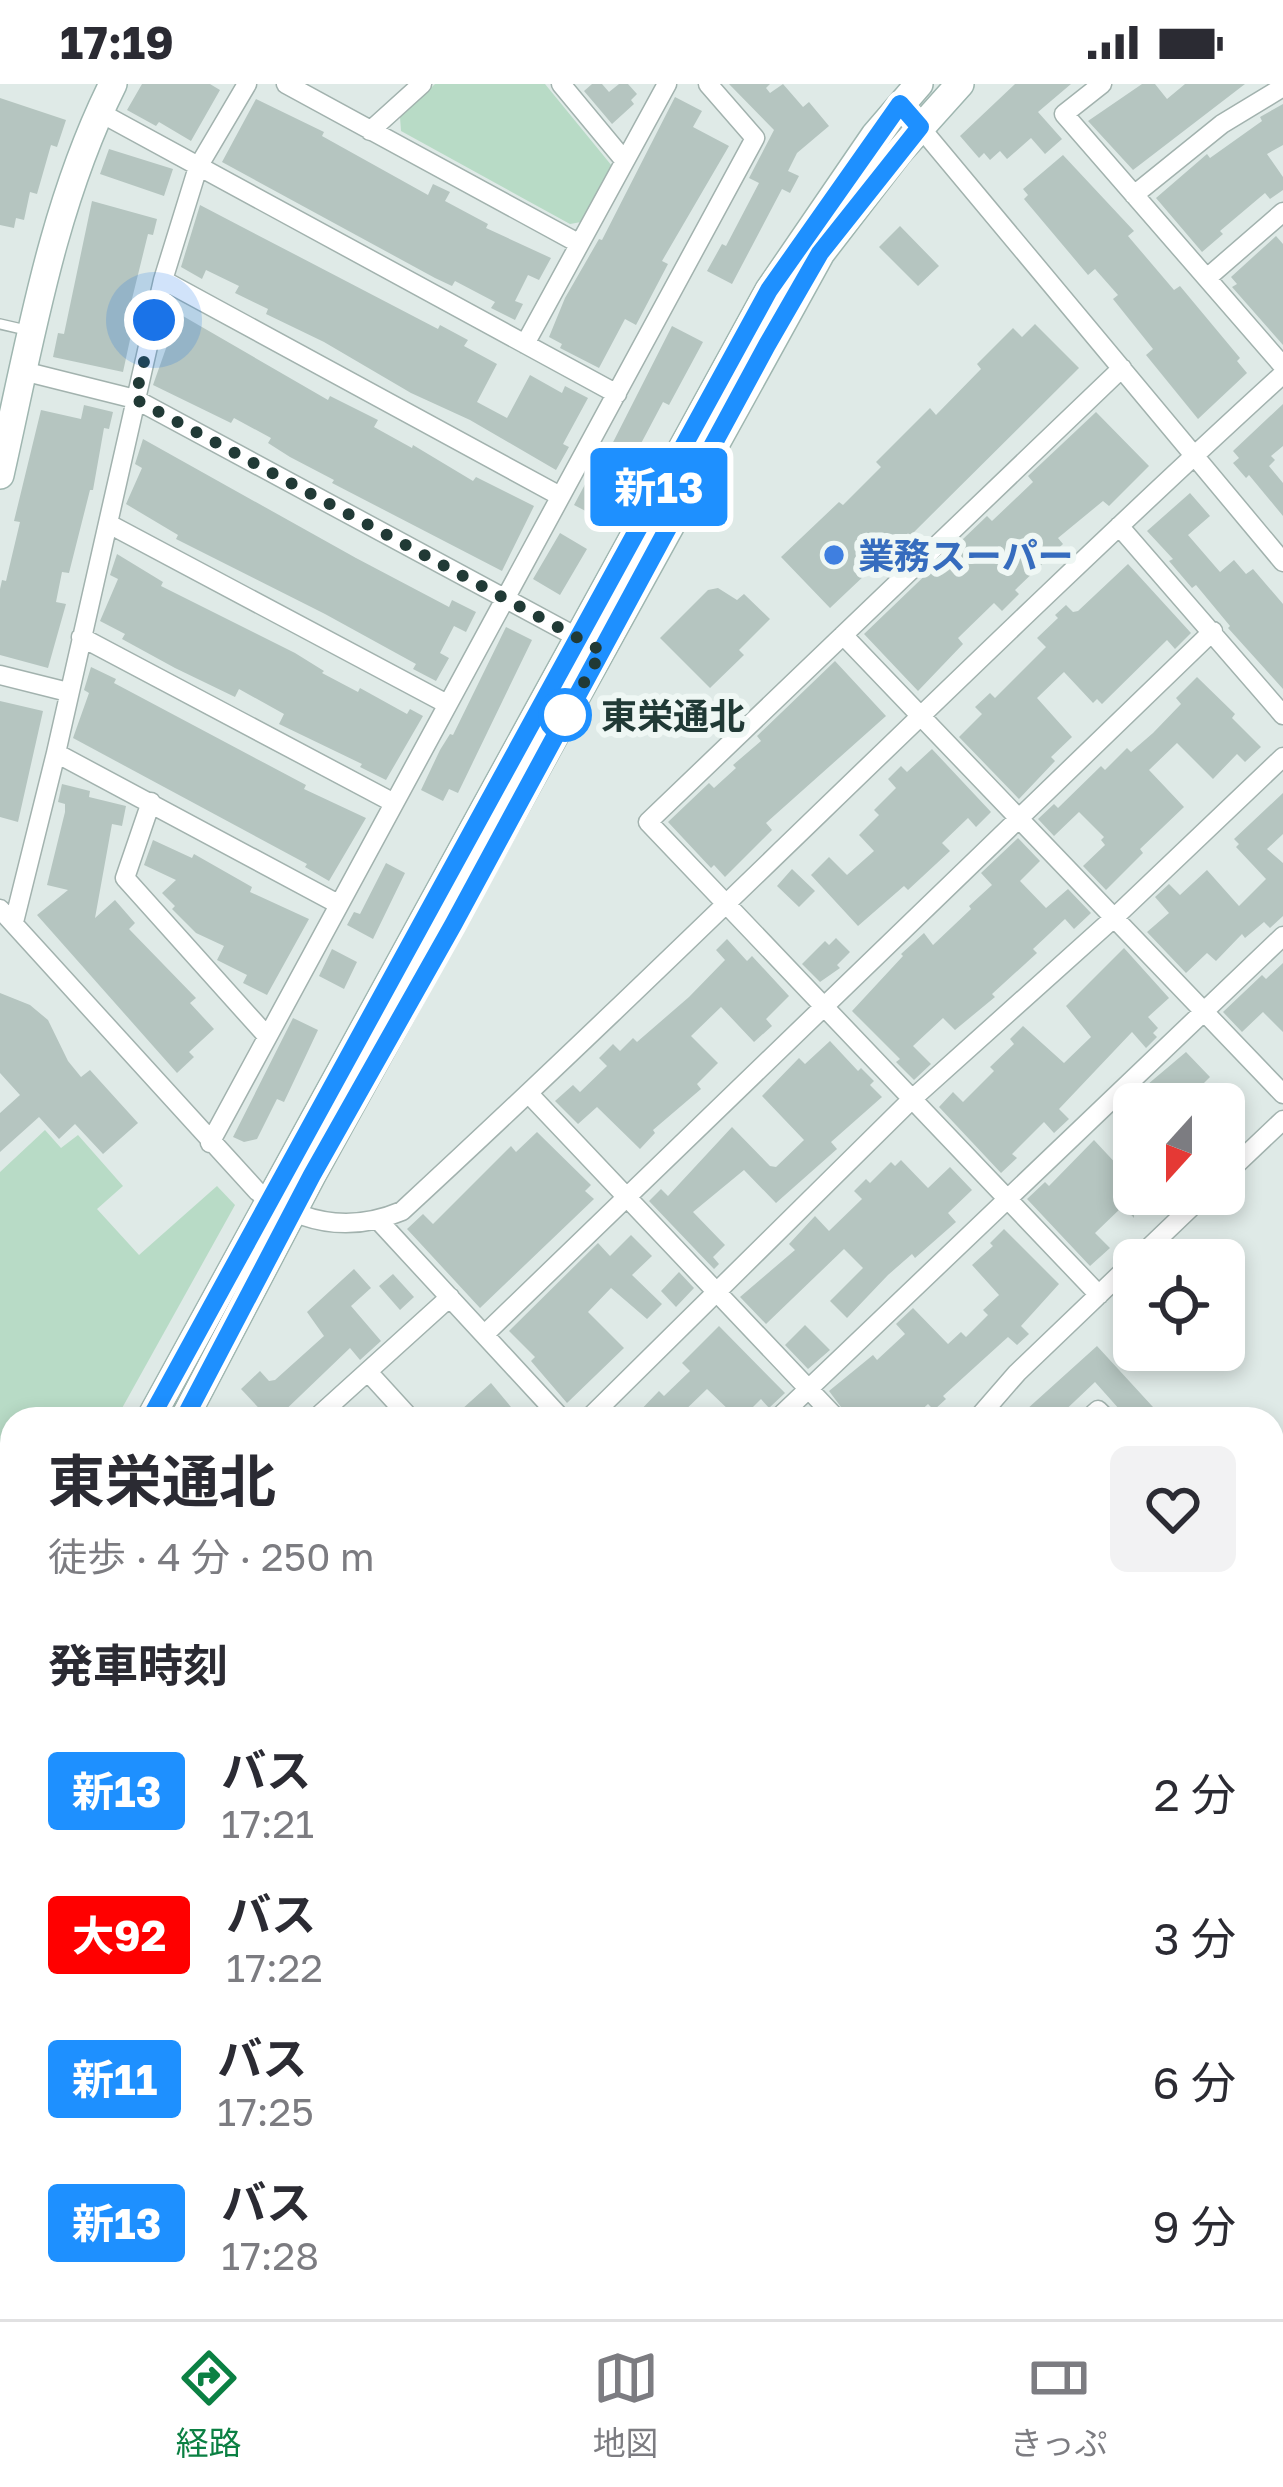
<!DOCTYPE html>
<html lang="ja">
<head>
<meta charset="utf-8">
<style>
	body { margin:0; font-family:"Golos Text","Noto Sans JP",sans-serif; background:#f2f2f3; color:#2b2b33; height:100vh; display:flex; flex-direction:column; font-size:45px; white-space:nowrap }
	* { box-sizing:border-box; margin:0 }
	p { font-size:39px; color:#7c7c81 }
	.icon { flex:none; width:66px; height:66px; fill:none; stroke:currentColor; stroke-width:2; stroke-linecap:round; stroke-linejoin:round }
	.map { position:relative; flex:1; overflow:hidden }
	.drawer { position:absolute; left:0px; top:1323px; width:1284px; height:912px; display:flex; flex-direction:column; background:#fff; border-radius:36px 36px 0 0; box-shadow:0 6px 18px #0003 }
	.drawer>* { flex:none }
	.badge { padding:0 24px; border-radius:9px; font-size:42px; line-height:78px }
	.needle { width:78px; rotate:201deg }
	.fabs { position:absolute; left:1113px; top:999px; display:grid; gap:24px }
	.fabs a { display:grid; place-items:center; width:132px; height:132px; border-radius:18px; background:#fff; box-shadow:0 6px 18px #0003; font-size:60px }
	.you { position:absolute; width:60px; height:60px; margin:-30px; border:9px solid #fff; border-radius:50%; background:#1a73e8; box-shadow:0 0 0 18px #1a73e833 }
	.map>.badge { position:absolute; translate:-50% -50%; box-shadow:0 0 0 6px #fff }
	h2 { padding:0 48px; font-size:45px; line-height:108px }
	.round { display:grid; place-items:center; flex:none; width:126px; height:126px; border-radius:18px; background:#f2f2f3 }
	.headline { display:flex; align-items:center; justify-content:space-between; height:204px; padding:0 48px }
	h1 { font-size:57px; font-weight:700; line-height:90px }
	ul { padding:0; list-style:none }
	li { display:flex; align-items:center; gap:36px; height:144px; padding:0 48px }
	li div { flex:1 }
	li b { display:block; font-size:45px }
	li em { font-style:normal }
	li .badge { min-width:132px; font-weight:700; text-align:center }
	.status { display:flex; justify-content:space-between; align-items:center; height:84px; padding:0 60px; background:#fff; direction:ltr }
	.status svg { height:33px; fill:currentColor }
	.tab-bar { display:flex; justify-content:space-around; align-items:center; height:168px; border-top:3px solid #e1e1e2; background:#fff; font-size:33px; color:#7c7c81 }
	.tab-bar a { display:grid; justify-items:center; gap:6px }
	.tab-bar .active { color:#0b8043 }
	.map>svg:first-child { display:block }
	.green { fill:#b8dbc6 }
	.building { fill:#b5c5c0 }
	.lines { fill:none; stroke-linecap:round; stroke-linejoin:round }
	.lane-casing { stroke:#a2b2ae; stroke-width:12 }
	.street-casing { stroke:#a2b2ae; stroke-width:21 }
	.secondary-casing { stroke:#9fb6b0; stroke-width:30 }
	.lane { stroke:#fff; stroke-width:9 }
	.street { stroke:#fff; stroke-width:18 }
	.secondary { stroke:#fff; stroke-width:27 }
	.line-casing { stroke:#fff; stroke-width:27 }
	.line { stroke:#1e90ff; stroke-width:18 }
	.walk { stroke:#213a36; stroke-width:12; stroke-dasharray:0 21.6 }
	.shop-dot { fill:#3f7fe0; stroke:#eff7f4; stroke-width:4.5 }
	.stop-dot { fill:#fff; stroke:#1e90ff; stroke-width:6 }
	.labels { text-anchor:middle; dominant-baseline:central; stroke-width:12; stroke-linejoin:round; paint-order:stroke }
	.shop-label { font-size:36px; font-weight:bold; fill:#366cbe; stroke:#eff7f4; text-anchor:start }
	.stop-label { font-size:36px; font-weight:bold; fill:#213a36; stroke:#eff7f4; text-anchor:start }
</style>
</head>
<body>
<div class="status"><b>17:19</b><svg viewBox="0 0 49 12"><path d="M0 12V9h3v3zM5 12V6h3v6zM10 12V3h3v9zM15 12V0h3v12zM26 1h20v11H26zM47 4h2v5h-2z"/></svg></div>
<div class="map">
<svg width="1283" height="2235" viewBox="0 0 1283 2235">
	<rect width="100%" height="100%" fill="#dfeae7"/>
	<path class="green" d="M 435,0 L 545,0 L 612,82 L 581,138 L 570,140 L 401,47 L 400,33 Z
		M 45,1046 L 61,1064 L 78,1051 L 123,1102 L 97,1125 L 139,1171 L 217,1102 L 235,1121 L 116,1335 L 12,1335 L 10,1465 L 0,1454 L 0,1088 Z
		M 1283,2005 L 1283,2235 L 996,2235 L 996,2223 L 1272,2223 L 1272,2006 Z
		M 0,2159 L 12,2159 L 12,2223 L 64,2223 L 65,2235 L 0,2235 Z"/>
	<path class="building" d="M 142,0 L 210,0 L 220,6 L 191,57 L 159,38 L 156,42 L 127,26 Z
		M 592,0 L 602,0 L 609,8 L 619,0 L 628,0 L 637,10 L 631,16 L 634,20 L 612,40 L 584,7 Z
		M 729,0 L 770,0 L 766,4 L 770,9 L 783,0 L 803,23 L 809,18 L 829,42 L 797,69 L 788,87 L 799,92 L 790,109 L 782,105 L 732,200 L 707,187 L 722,160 L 726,162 L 759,99 L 749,94 L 774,46 Z
		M 1015,0 L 1071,0 L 1038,28 L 1062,55 L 1045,70 L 1031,54 L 1007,75 L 1000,67 L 990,76 L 984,69 L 979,74 L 960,52 Z
		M 1142,0 L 1155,0 L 1167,15 L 1185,0 L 1245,0 L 1133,86 L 1088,37 Z
		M 675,13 L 702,27 L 693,43 L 729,62 L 662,177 L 668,180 L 636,241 L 625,235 L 599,284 L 560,264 L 562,260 L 549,253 L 565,214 L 599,155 L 602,156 Z
		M 0,14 L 66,36 L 57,63 L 51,61 L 37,110 L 30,108 L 24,136 L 16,134 L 14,144 L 0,141 Z
		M 256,15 L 324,48 L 322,52 L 428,111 L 433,100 L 450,108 L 445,117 L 488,140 L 486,144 L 551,174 L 539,196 L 528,191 L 515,217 L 523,220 L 515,236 L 491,224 L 495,218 L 455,197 L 452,202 L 435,194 L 222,78 Z
		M 1283,20 L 1283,61 L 1267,70 L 1283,93 L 1283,106 L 1270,115 L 1265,109 L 1220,147 L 1223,150 L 1202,168 L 1156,114 L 1207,70 L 1210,74 L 1262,37 L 1260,33 Z
		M 109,65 L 173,85 L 164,112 L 100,90 Z
		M 1063,71 L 1134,147 L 1128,152 L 1174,206 L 1180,202 L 1240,274 L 1237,277 L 1247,289 L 1198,335 L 1146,271 L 1153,265 L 1113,215 L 1118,211 L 1095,185 L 1088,191 L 1024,115 L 1028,111 L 1023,105 Z
		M 92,117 L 157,135 L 153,151 L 148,150 L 131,219 L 135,220 L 131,235 L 134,237 L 123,288 L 53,273 L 58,249 L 64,250 Z
		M 200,121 L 438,245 L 440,241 L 468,256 L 464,262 L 497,280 L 477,318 L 507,334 L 530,291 L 562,309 L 565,302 L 588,314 L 563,360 L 569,363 L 556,386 L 470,336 L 411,309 L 324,258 L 266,230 L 268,225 L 235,209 L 239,202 L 206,186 L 202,195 L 181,183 Z
		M 900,142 L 939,182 L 918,202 L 879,163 Z
		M 1276,152 L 1283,160 L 1283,261 L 1232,203 L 1237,200 L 1231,193 Z
		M 176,228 L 328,316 L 330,312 L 378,336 L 374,343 L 412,364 L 413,361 L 473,397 L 476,393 L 534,422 L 502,487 L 332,399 L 334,396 L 290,373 L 268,359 L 271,354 L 234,334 L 231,339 L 153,301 L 170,253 L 165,250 Z
		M 1035,240 L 1079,284 L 905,457 L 903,455 L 830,524 L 781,473 L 839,418 L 843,421 L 881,383 L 876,378 L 930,324 L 936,331 L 981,285 L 977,280 L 1013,244 L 1022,253 Z
		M 672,242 L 703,258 L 669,321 L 663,318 L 601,435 L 574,421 L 599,374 L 604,376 Z
		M 1283,320 L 1283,362 L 1271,372 L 1275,376 L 1269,382 L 1283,399 L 1283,432 L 1249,391 L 1246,394 L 1233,379 L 1239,374 L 1233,367 Z
		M 84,321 L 113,328 L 109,345 L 104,344 L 93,406 L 90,406 L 69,489 L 62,488 L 56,518 L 66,520 L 48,584 L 0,571 L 0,505 L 2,496 L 6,497 L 20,438 L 14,437 L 41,326 L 81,335 Z
		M 1096,328 L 1149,382 L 1109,422 L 1103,417 L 1058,454 L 1063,460 L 1015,506 L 1019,510 L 1002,527 L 994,519 L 958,554 L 963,560 L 918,607 L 864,550 L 987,432 L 992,437 L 1033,398 L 1028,392 Z
		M 143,355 L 356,474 L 449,523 L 452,516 L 476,528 L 466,548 L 454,542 L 440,569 L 449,574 L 436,597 L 413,585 L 416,580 L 325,530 L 176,455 L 178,451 L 126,420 L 142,384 L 135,380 Z
		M 1190,409 L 1210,432 L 1188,451 L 1220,488 L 1234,476 L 1246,490 L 1253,485 L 1283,520 L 1283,605 L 1228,544 L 1230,542 L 1196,501 L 1192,504 L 1169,477 L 1173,475 L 1147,447 Z
		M 560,449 L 587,465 L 560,511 L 533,495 Z
		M 117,470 L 163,498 L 161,502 L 295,569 L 324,587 L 322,589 L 358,608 L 360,604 L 407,630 L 410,625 L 423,632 L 386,696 L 360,683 L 362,680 L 279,640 L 284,630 L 239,605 L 235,613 L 175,584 L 122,555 L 125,550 L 100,537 L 118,495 L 110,491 Z
		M 1128,480 L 1191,549 L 1175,565 L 1167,556 L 1102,620 L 1097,615 L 1093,619 L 1064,588 L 1037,614 L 1072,653 L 1051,673 L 1055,677 L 1019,715 L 959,653 L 982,630 L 975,623 L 990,609 L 995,614 L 1046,563 L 1037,554 L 1058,534 L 1055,531 L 1066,521 L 1073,528 L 1078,527 Z
		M 718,504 L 737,516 L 744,510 L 770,535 L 739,566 L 744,571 L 710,604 L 660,554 L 708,506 Z
		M 506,543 L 532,556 L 458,709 L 449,705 L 443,717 L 421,706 L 440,666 L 450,650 L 453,651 Z
		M 835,577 L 886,632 L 766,739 L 772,746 L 725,793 L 714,781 L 711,784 L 668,738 L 709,699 L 714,704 L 736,684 L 733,681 L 761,657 L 757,652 Z
		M 91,583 L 116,595 L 114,599 L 306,701 L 304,705 L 366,734 L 329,797 L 305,783 L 307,780 L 73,654 L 89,609 L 84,606 Z
		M 1197,593 L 1235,630 L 1232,634 L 1261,663 L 1245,678 L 1237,670 L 1213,695 L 1177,659 L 1149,686 L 1184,723 L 1140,765 L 1143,769 L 1106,806 L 1083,782 L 1105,761 L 1101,756 L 1104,753 L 1079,728 L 1054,752 L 1038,735 L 1054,720 L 1058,724 L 1101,682 L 1105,686 L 1127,664 L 1131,668 L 1153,649 L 1181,620 L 1176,614 Z
		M 0,617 L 43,627 L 18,738 L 0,733 Z
		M 932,665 L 991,728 L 976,743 L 968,734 L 942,759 L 950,767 L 908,806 L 904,802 L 858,842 L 811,791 L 829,773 L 847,791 L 874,767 L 859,751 L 879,731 L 874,726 L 896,704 L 888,695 L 901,682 L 907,688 Z
		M 62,700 L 90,707 L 89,713 L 126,722 L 122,742 L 112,740 L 95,834 L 115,816 L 135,839 L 129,845 L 196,914 L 190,919 L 214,945 L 189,968 L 194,973 L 177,989 L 37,831 L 68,806 L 47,801 L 65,728 L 65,720 L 58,718 Z
		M 1283,709 L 1283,750 L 1267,765 L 1283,779 L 1283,832 L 1270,844 L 1264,838 L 1245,854 L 1242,850 L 1216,877 L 1207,869 L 1186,889 L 1147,848 L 1169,829 L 1155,813 L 1169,800 L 1180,811 L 1207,786 L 1239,822 L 1266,795 L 1236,763 L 1239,760 L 1234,755 Z
		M 1018,754 L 1040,777 L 1020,797 L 1046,824 L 1068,805 L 1091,829 L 1074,845 L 1065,835 L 1033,865 L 1037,869 L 992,910 L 995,913 L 955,946 L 943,934 L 913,962 L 931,980 L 914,996 L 896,978 L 900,975 L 852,927 L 903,872 L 901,870 L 924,849 L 933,861 L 971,825 L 969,822 L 992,801 L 981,789 Z
		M 153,756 L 192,774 L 194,770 L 252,803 L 250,808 L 309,835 L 267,911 L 243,899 L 247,891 L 217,876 L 224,862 L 196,849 L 172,825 L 175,822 L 162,809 L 176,796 L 144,781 Z
		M 386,779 L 405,789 L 373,855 L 347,841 L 354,828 L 360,830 Z
		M 792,785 L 815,807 L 799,823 L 777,802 Z
		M 836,854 L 850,868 L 837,881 L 840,884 L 820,898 L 802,880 L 825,857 L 829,861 Z
		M 727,855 L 747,877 L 752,872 L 789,912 L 766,935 L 772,942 L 754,958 L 721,923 L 691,952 L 718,979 L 697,1000 L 701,1005 L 653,1046 L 655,1049 L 640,1065 L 597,1023 L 578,1040 L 555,1017 L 573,1001 L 580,1008 L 607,982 L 599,974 L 613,960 L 620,967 L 633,954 L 637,958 L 689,913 L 725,876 L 716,866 Z
		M 1124,864 L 1169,914 L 1148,933 L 1158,944 L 1153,949 L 1157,953 L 1146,964 L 1132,948 L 1059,1025 L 1069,1035 L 1054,1049 L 1044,1038 L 1012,1070 L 1017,1074 L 1001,1089 L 939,1023 L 953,1008 L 963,1018 L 994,987 L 990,983 L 1014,960 L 1010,955 L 1023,942 L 1064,979 L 1091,953 L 1066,922 Z
		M 332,865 L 357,878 L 344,905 L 319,892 Z
		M 1283,879 L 1283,948 L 1263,928 L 1242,948 L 1223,928 L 1262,891 L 1266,895 Z
		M 0,909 L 30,921 L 48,936 L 68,977 L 81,993 L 90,986 L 138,1039 L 103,1070 L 75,1040 L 59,1055 L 39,1033 L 0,1068 L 0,1029 L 20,1011 L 0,989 Z
		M 293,934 L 318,946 L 284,1018 L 277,1015 L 257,1055 L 244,1058 L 233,1053 Z
		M 830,957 L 858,987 L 861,984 L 874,997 L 870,1001 L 882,1013 L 831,1058 L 837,1065 L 776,1119 L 744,1086 L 693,1128 L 725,1161 L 713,1173 L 719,1180 L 714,1185 L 649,1117 L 661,1105 L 668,1112 L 732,1043 L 770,1082 L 776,1083 L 804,1056 L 762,1012 L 799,974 L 805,980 Z
		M 1186,968 L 1210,993 L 1183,1020 L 1155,1020 L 1141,1006 Z
		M 537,1048 L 591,1101 L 585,1107 L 594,1115 L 480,1224 L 407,1145 L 423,1130 L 433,1140 L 511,1062 L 516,1068 Z
		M 1094,1056 L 1134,1099 L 1134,1110 L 1162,1110 L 1142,1130 L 1134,1121 L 1134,1134 L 1123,1122 L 1095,1149 L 1110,1164 L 1090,1182 L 1027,1115 L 1045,1098 L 1049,1102 Z
		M 901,1076 L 928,1104 L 950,1083 L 972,1106 L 948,1129 L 956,1138 L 915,1174 L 912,1170 L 888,1191 L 847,1234 L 830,1217 L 863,1184 L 844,1165 L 766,1240 L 740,1213 L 795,1166 L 789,1160 L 815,1132 L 829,1147 L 862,1115 L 854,1107 L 866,1095 L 870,1099 L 891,1078 L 895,1082 Z
		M 1004,1145 L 1059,1200 L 1021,1242 L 1029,1250 L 1017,1261 L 1008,1253 L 943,1312 L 946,1315 L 934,1326 L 928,1320 L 912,1335 L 850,1335 L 829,1307 L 873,1271 L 877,1276 L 905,1250 L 896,1240 L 913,1224 L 948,1260 L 961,1248 L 966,1253 L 988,1231 L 983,1226 L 999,1211 L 972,1181 L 993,1162 L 990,1159 Z
		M 631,1151 L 652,1172 L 632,1191 L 662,1220 L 647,1235 L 611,1204 L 588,1228 L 624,1264 L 567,1319 L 531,1277 L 535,1273 L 509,1247 L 598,1159 L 610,1172 Z
		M 354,1185 L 371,1204 L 351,1222 L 381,1257 L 360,1276 L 350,1264 L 276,1335 L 269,1335 L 241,1305 L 260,1287 L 269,1297 L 275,1296 L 324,1252 L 307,1228 Z
		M 679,1188 L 694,1204 L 676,1223 L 661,1207 Z
		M 393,1190 L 414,1213 L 400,1226 L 379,1202 Z
		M 805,1241 L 830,1266 L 808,1285 L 785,1261 Z
		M 719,1242 L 785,1309 L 769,1324 L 761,1315 L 745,1331 L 740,1325 L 734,1331 L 707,1305 L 676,1335 L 632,1335 L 659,1307 L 664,1312 L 690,1287 L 682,1279 Z
		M 1097,1262 L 1164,1335 L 1128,1335 L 1095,1298 L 1056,1335 L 1016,1335 Z
		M 491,1299 L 521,1335 L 451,1335 Z"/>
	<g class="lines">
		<defs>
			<path id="lane" d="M 0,240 L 26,246
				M 1073,2223 L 1076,2235
				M 1115,2235 L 1133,2223"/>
			<path id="street" d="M 286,0 L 578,159
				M 561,0 L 624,76
				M 1102,0 L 1064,30 L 1283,282
				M 99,28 L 617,310
				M 920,43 L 1283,478
				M 370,47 L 422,0
				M 1134,111 L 1222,40 L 1283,3
				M 1207,194 L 1283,128
				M 163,196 L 560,412
				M 525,260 L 667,0
				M 23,287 L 135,315 L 584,557
				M 109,440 L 447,620
				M 1119,442 L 1283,631
				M 843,551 L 1283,1010
				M 81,553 L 394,719
				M 0,591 L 68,608
				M 56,669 L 338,820
				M 151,718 L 125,794 L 266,951
				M 0,825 L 257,1107 C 302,1140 350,1149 402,1127 C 700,852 984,563 1283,290
				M 14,838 L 56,669 L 163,196 L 198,83 L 247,0
				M 529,1010 L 837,1335
				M 210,1059 L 755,54 L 708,0
				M 1224,1092 L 1283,1036
				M 379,1137 L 562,1335
				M 1136,1176 L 1205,1110
				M 1099,1211 L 648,738 L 1122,284
				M 485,1250 L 1213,547
				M 369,1289 L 411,1335
				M 315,1335 L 450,1213
				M 588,1335 L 911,1016 L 1116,832 L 1283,673
				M 777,1335 L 1283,852
				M 977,1335 L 1017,1289 L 1134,1177
				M 1088,1335 L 1098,1326 L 1107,1335
				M 0,1493 L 12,1499
				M 0,1872 L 12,1850
				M 0,1963 L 12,1963
				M 254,2223 L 255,2235
				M 390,2223 L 390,2235
				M 506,2223 L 507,2235
				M 852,2223 L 852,2235
				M 971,2223 L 972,2235"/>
			<path id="secondary" d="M 0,391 C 30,258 52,122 113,0
				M 150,1335 L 769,206 L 875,51 L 919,0
				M 184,1335 L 312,1091 L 821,169 L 898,69 L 960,0
				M 0,1612 L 12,1590
				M 0,1673 L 12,1651
				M 1272,1973 L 1283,1972
				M 0,2045 L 12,2044"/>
		</defs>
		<use href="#lane" class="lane-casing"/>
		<use href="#street" class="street-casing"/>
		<use href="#secondary" class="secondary-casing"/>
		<use href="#lane" class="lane"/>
		<use href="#street" class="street"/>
		<use href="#secondary" class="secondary"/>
	</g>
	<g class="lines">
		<defs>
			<path id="line" d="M 150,1335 L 769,206 L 900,20 L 920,43 L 820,169 L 767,261 L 453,841 L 312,1091 L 184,1335"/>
		</defs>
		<use href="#line" class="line-casing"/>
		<use href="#line" class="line"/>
		<path class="walk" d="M 154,236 L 135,315 L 602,567 L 561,639 L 565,631"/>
	</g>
	<circle class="shop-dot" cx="834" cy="471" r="12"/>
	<circle class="stop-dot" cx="565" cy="631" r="24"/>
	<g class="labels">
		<g class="shop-label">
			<text x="858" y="471">業務スーパー</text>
		</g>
		<g class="stop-label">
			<text x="601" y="631">東栄通北</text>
		</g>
	</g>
</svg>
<div class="fabs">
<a><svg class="needle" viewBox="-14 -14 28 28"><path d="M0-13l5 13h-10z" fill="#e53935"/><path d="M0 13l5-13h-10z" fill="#7c7c81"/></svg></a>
<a><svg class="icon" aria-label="locate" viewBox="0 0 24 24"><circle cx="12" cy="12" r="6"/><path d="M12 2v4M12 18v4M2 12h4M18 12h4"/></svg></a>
</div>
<div class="you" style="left:154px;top:236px"></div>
<b class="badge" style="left:659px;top:403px;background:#1e90ff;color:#fff">新13</b>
<section class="drawer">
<div class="headline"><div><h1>東栄通北</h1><p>徒歩 · 4 分 · 250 m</p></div><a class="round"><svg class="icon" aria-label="heart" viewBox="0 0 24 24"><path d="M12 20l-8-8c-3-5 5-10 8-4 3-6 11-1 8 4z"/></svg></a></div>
<h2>発車時刻</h2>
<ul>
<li><span class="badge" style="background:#1e90ff;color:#fff">新13</span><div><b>バス</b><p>17:21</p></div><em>2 分</em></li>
<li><span class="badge" style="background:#f00;color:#fff">大92</span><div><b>バス</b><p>17:22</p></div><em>3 分</em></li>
<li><span class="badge" style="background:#1e90ff;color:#fff">新11</span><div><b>バス</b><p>17:25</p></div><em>6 分</em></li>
<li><span class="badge" style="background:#1e90ff;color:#fff">新13</span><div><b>バス</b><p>17:28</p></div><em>9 分</em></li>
</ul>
</section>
</div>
<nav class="tab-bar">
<a class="active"><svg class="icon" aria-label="directions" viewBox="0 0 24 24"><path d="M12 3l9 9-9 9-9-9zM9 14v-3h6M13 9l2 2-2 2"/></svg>経路</a>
<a><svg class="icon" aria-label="map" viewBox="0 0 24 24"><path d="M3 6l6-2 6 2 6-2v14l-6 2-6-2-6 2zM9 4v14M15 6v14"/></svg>地図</a>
<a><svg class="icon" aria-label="tickets" viewBox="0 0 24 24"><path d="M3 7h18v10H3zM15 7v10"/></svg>きっぷ</a>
</nav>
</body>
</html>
